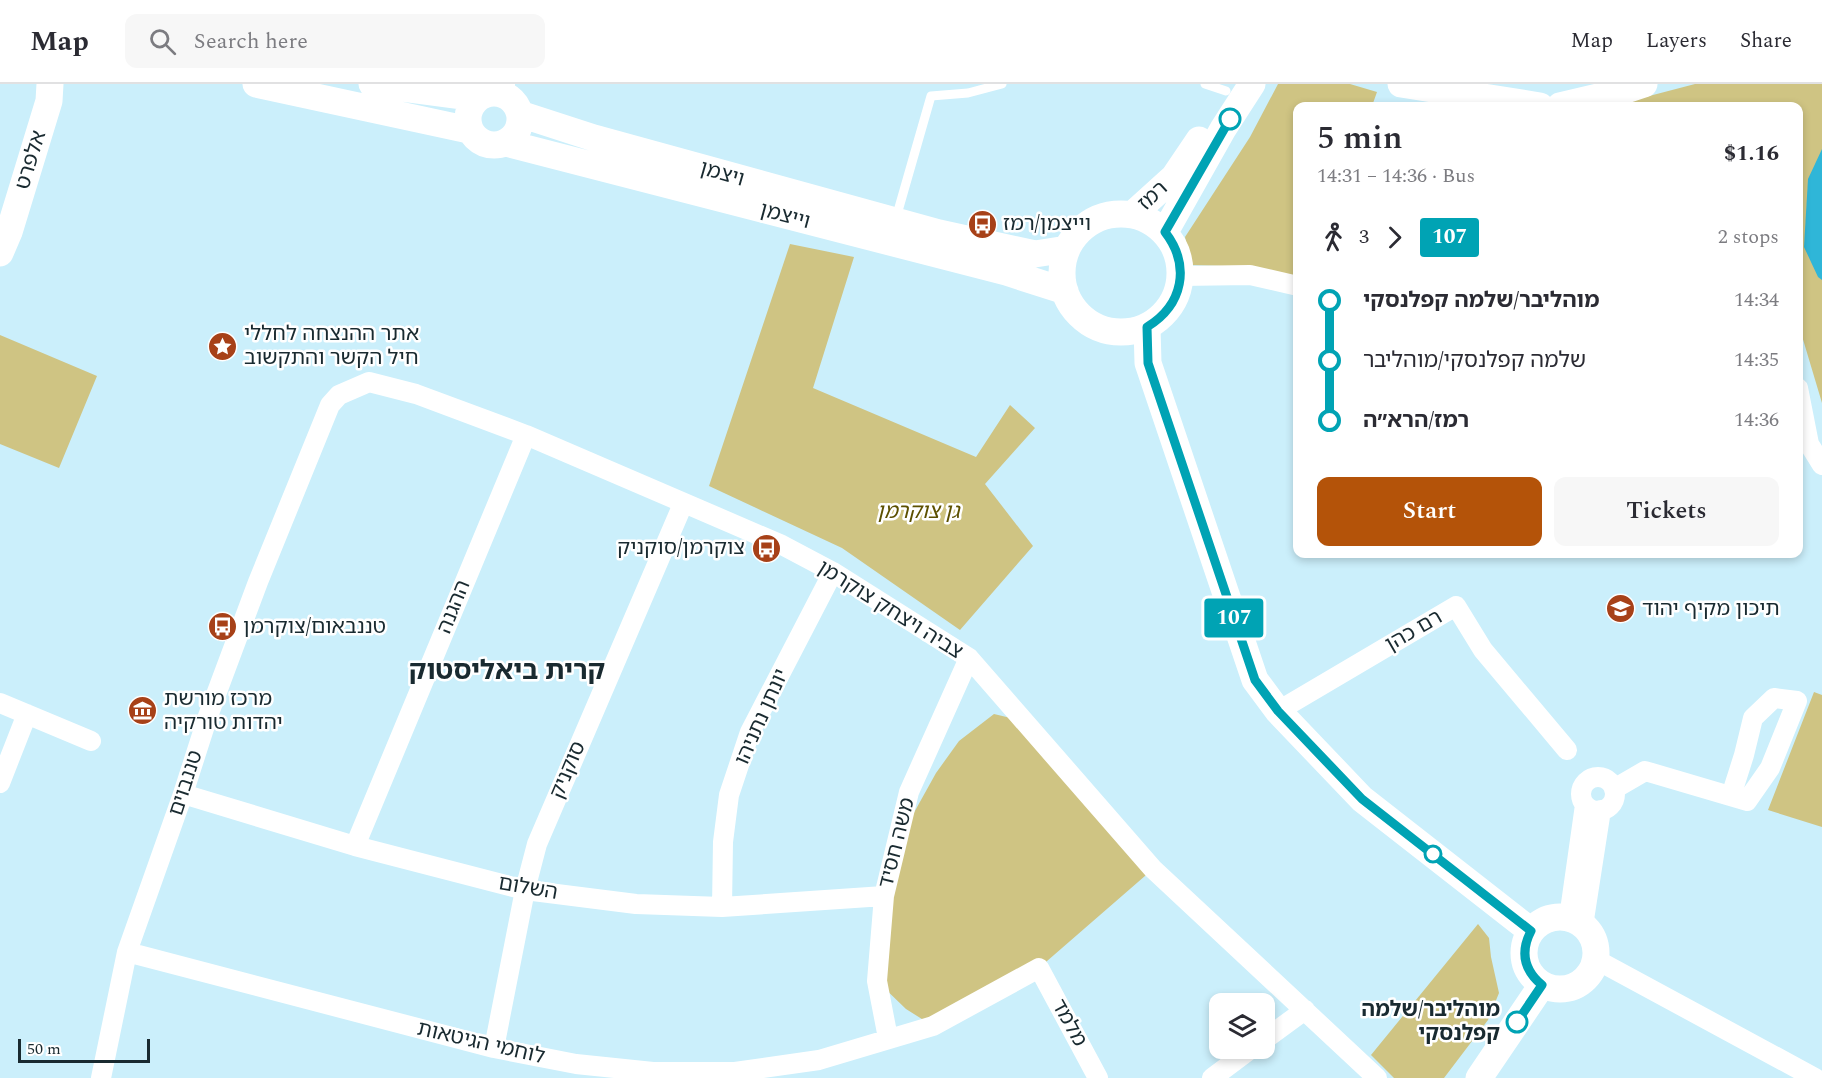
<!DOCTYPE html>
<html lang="en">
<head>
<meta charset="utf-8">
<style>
	body { margin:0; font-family:Spectral,"Noto Sans Hebrew",serif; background:#f7f7f7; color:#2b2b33; height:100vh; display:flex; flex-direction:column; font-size:22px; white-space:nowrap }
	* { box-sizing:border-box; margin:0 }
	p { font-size:20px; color:#7c7c81 }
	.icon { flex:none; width:33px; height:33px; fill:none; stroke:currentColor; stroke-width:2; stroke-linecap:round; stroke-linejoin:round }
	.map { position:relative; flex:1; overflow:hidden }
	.drawer { position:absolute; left:1293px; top:18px; width:510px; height:456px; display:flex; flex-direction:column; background:#fff; border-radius:12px; box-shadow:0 3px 9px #0003 }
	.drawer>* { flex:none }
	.badge { padding:0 12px; border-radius:4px; font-size:21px; line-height:39px }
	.buttons { position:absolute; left:1209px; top:909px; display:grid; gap:12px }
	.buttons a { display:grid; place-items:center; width:66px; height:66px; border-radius:12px; background:#fff; box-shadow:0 3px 9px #0003; font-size:30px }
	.scale { position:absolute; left:18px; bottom:15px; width:132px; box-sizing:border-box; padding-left:6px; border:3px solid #192a30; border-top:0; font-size:16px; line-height:21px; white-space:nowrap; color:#192a30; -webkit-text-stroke:4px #fff; paint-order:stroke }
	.map>.badge { position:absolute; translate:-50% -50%; box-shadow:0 0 0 3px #fff }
	.legs { display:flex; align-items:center; gap:9px; height:66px; padding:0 24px; font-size:20px }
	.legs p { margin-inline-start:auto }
	.summary { display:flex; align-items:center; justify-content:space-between; height:102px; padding:0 24px }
	h1 { font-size:33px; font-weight:600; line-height:45px }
	.cta { display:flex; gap:12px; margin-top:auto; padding:12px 24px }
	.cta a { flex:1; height:69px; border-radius:12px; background:#b45309; color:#fff; font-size:24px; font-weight:600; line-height:69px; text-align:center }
	.cta a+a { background:#f7f7f7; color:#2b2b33 }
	ul { padding:0 24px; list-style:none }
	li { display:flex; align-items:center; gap:21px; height:60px; font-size:22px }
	li i { display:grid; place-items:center; width:9px; height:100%; margin:0 8px; background:currentColor }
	li i::after { content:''; width:15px; height:15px; margin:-8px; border:4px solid; border-radius:50%; background:#fff }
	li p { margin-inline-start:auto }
	li:first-child i { background:linear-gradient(#0000 50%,currentColor 0) }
	li:last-child i { background:linear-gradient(currentColor 50%,#0000 0) }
	header { display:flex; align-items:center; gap:36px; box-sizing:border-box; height:84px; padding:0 30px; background:#fff; border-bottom:2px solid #e1e1e2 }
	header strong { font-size:28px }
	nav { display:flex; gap:33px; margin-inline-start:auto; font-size:21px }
	.search { width:420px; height:54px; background:#f7f7f7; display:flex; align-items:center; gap:15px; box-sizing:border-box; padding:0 21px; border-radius:12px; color:#7c7c81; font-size:22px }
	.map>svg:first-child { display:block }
	.green { fill:#cfc483 }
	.water { fill:#2fb6d8 }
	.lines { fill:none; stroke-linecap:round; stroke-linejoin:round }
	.lane { stroke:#fff; stroke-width:9 }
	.street { stroke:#fff; stroke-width:20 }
	.secondary { stroke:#fff; stroke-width:27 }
	.line-1-casing { stroke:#fff; stroke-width:14 }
	.line-1 { stroke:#00a3b4; stroke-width:9 }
	.stop-1-dot { fill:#fff; stroke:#00a3b4; stroke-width:3 }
	.labels { text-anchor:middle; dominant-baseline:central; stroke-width:5; stroke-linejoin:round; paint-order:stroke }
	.street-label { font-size:21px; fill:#192a30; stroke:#fff }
	.poi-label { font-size:21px; fill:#192a30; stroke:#fff; text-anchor:start }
	.park-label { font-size:21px; font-style:italic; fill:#5c5000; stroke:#fff }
	.stop-label { font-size:21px; font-weight:bold; fill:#192a30; stroke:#fff; text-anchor:end }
	.district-label { font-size:27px; font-weight:bold; fill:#192a30; stroke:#fff }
</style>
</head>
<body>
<header>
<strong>Map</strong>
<div class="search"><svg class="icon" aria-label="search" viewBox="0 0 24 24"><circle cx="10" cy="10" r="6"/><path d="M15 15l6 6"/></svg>Search here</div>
<nav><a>Map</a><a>Layers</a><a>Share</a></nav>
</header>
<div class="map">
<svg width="1822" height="994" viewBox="0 0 1822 994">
	<rect width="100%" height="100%" fill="#cbeffb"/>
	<path class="green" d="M 1278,0 L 1350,0 L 1377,8 L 1372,22 L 1298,22 L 1297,194 L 1254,183 L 1191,181 L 1185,153 L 1250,53 Z
		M 1695,0 L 1822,0 L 1822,319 L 1799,242 L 1798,22 L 1611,22 Z
		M 790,160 L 854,173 L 813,304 L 976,373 L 1010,321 L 1035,344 L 985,400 L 1033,462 L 960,546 L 842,464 L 709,402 Z
		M 0,251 L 97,292 L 59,384 L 0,360 Z
		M 1814,608 L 1822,611 L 1822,743 L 1768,726 Z
		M 994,630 L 1023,637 L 1153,785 L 1039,884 L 933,942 L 906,925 L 877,897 L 896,761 L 936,689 L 959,657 Z
		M 1478,840 L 1489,854 L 1491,873 L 1499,909 L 1488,936 L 1444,994 L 1394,994 L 1371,971 Z"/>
	<path class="water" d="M 1822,65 L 1822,196 L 1818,193 L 1804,163 L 1808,95 Z"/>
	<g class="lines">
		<path class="lane" d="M 1205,0 L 1226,7
			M 896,134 L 931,12 L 968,9 L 1002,0"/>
		<path class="street" d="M 503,10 L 505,0
			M 1180,192 L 1250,191 L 1298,202
			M 1798,304 L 1809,360 L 1822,381
			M 0,619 L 91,657
			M 1278,627 L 1456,522 L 1483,566 L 1567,666
			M1581 710a17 17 0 1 1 34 0a17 17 0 1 1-34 0Z
			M 0,699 L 27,630
			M 1614,705 L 1645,687 L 1747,717 L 1770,684 L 1797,617 L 1774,614 L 1753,634 L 1744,671 L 1731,712
			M 183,710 L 355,762 L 525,806 L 636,820 L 722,823 L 884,812
			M 355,762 L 526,351
			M 722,823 L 723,758 L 729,711 L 750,648 L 833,488
			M 1569,834 L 1585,721
			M 1583,842 L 1601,726
			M 127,868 L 494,964 L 576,980 L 653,988 L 735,988 L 819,976 L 933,942 L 1039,884 L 1098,994
			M 1595,875 L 1815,994
			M 888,954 L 877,897 L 884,812 L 909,708 L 969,574
			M 1264,956 L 1305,926
			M 494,964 L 525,806 L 537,760 L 683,420
			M 101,994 L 127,868 L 183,710 L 208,632 L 258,498 L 330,321 L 339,311 L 369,298 L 416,310 L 526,351 L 782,461 L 833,488 L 969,574 L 1153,785 L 1377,994
			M 1212,994 L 1252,964"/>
		<path class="secondary" d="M 256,0 L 469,46
			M 372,0 L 478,14
			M 1401,0 L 1540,22
			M468 35a26 26 0 1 1 52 0a26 26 0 1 1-52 0Z
			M 1560,22 L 1623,7 L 1644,0
			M 520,30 L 594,54 L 939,149 L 1035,170 L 1067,165
			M 506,59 L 1006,188 L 1065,207
			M1062 189a59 59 0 1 1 118 0a59 59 0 1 1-118 0Z
			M 1132,131 L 1174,93 L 1199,56
			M 1165,148 L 1223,45 L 1252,0
			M 0,169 L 9,148 L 49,17 L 50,0
			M 1147,243 L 1148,279 L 1255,596 L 1278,627 L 1362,715 L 1531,847
			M1524 869a36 36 0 1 1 72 0a36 36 0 1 1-72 0Z
			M 1479,994 L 1542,901"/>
	</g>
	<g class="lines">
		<defs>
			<path id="line-1" d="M 1230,35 L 1165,148 C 1191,182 1183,221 1147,243 L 1148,279 L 1255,596 L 1278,627 L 1362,715 L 1531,847 C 1520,868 1524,886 1542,901 L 1517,938"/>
		</defs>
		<use href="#line-1" class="line-1-casing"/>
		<use href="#line-1" class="line-1"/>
	</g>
	<defs>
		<symbol id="bus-disc" viewBox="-11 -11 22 22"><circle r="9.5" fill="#a74118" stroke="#fff"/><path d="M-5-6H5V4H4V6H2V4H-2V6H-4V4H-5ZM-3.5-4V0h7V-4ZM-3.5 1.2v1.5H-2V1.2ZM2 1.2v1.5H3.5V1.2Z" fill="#fff"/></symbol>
		<symbol id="sight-disc" viewBox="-11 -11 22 22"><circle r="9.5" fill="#a74118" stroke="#fff"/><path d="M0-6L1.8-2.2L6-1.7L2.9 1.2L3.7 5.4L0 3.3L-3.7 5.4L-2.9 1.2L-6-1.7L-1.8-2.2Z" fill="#fff"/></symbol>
		<symbol id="school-disc" viewBox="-11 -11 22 22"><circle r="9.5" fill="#a74118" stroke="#fff"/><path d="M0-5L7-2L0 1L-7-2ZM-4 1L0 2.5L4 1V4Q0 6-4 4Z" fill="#fff"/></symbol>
		<symbol id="museum-disc" viewBox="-11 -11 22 22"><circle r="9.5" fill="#a74118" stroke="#fff"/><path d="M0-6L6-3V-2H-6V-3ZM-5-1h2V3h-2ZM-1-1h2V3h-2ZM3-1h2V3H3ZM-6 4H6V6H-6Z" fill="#fff"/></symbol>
	</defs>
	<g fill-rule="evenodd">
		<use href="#bus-disc" x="966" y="124" width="33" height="33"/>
		<use href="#sight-disc" x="206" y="246" width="33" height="33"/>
		<use href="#bus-disc" x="750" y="448" width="33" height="33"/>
		<use href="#school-disc" x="1604" y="508" width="33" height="33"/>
		<use href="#bus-disc" x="206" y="526" width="33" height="33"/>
		<use href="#museum-disc" x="126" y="610" width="33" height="33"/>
	</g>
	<g class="stop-1-dot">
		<circle cx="1230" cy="35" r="10"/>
		<circle cx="1433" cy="770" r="8"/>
		<circle cx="1517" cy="938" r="10"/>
	</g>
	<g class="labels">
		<g class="street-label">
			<text transform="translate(31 76) rotate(-73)">אלפרט</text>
			<text transform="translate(722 90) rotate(16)">ויצמן</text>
			<text transform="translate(1153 112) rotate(-43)">רמז</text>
			<text transform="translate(785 132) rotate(15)">וייצמן</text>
			<text transform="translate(454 523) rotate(-68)">ההגנה</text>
			<text transform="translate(890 526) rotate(32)">צביה ויצחק צוקרמן</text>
			<text transform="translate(1414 547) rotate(-30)">רם כהן</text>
			<text transform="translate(762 633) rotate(-66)">יונתן נתניהו</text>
			<text transform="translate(568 686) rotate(-67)">סוקניק</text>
			<text transform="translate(186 699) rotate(-72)">טננבוים</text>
			<text transform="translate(897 759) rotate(-76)">משה חסיד</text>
			<text transform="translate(528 804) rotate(10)">השלום</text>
			<text transform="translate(1069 939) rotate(61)">מלמד</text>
			<text transform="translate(481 959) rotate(13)">לוחמי הגיטאות</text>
		</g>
		<g class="poi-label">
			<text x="1003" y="140">וייצמן/רמז</text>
			<text x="244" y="250">אתר ההנצחה לחללי<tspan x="244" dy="24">חיל הקשר והתקשוב</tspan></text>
			<text x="745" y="464" text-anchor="end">צוקרמן/סוקניק</text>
			<text x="1642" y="525">תיכון מקיף יהוד</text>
			<text x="243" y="543">טננבאום/צוקרמן</text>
			<text x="164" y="615">מרכז מורשת<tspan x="164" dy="24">יהדות טורקיה</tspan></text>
		</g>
		<g class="park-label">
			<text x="918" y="428">גן צוקרמן</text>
		</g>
		<g class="stop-label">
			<text x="1500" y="926">מוהליבר/שלמה<tspan x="1500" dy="24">קפלנסקי</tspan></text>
		</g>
		<g class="district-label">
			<text x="507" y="587">קרית ביאליסטוק</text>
		</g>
	</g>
</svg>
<div class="buttons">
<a><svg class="icon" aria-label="layers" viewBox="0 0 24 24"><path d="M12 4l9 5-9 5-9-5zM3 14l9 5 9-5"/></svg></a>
</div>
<div class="scale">50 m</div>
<b class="badge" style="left:1234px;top:534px;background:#00a3b4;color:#fff">107</b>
<section class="drawer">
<div class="summary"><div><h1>5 min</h1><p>14:31 – 14:36 · Bus</p></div><b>$1.16</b></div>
<div class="legs"><svg class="icon" aria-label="walk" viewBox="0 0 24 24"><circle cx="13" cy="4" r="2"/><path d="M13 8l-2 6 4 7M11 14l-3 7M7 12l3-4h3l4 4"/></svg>3<svg class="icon" aria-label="forward" viewBox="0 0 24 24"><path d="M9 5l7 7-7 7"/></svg><b class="badge" style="background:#00a3b4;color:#fff">107</b><p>2 stops</p></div>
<ul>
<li><i style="color:#00a3b4"></i><b>מוהליבר/שלמה קפלנסקי</b><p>14:34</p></li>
<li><i style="color:#00a3b4"></i><span>שלמה קפלנסקי/מוהליבר</span><p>14:35</p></li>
<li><i style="color:#00a3b4"></i><b>רמז/הרא״ה</b><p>14:36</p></li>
</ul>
<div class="cta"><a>Start</a><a>Tickets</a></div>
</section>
</div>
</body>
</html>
